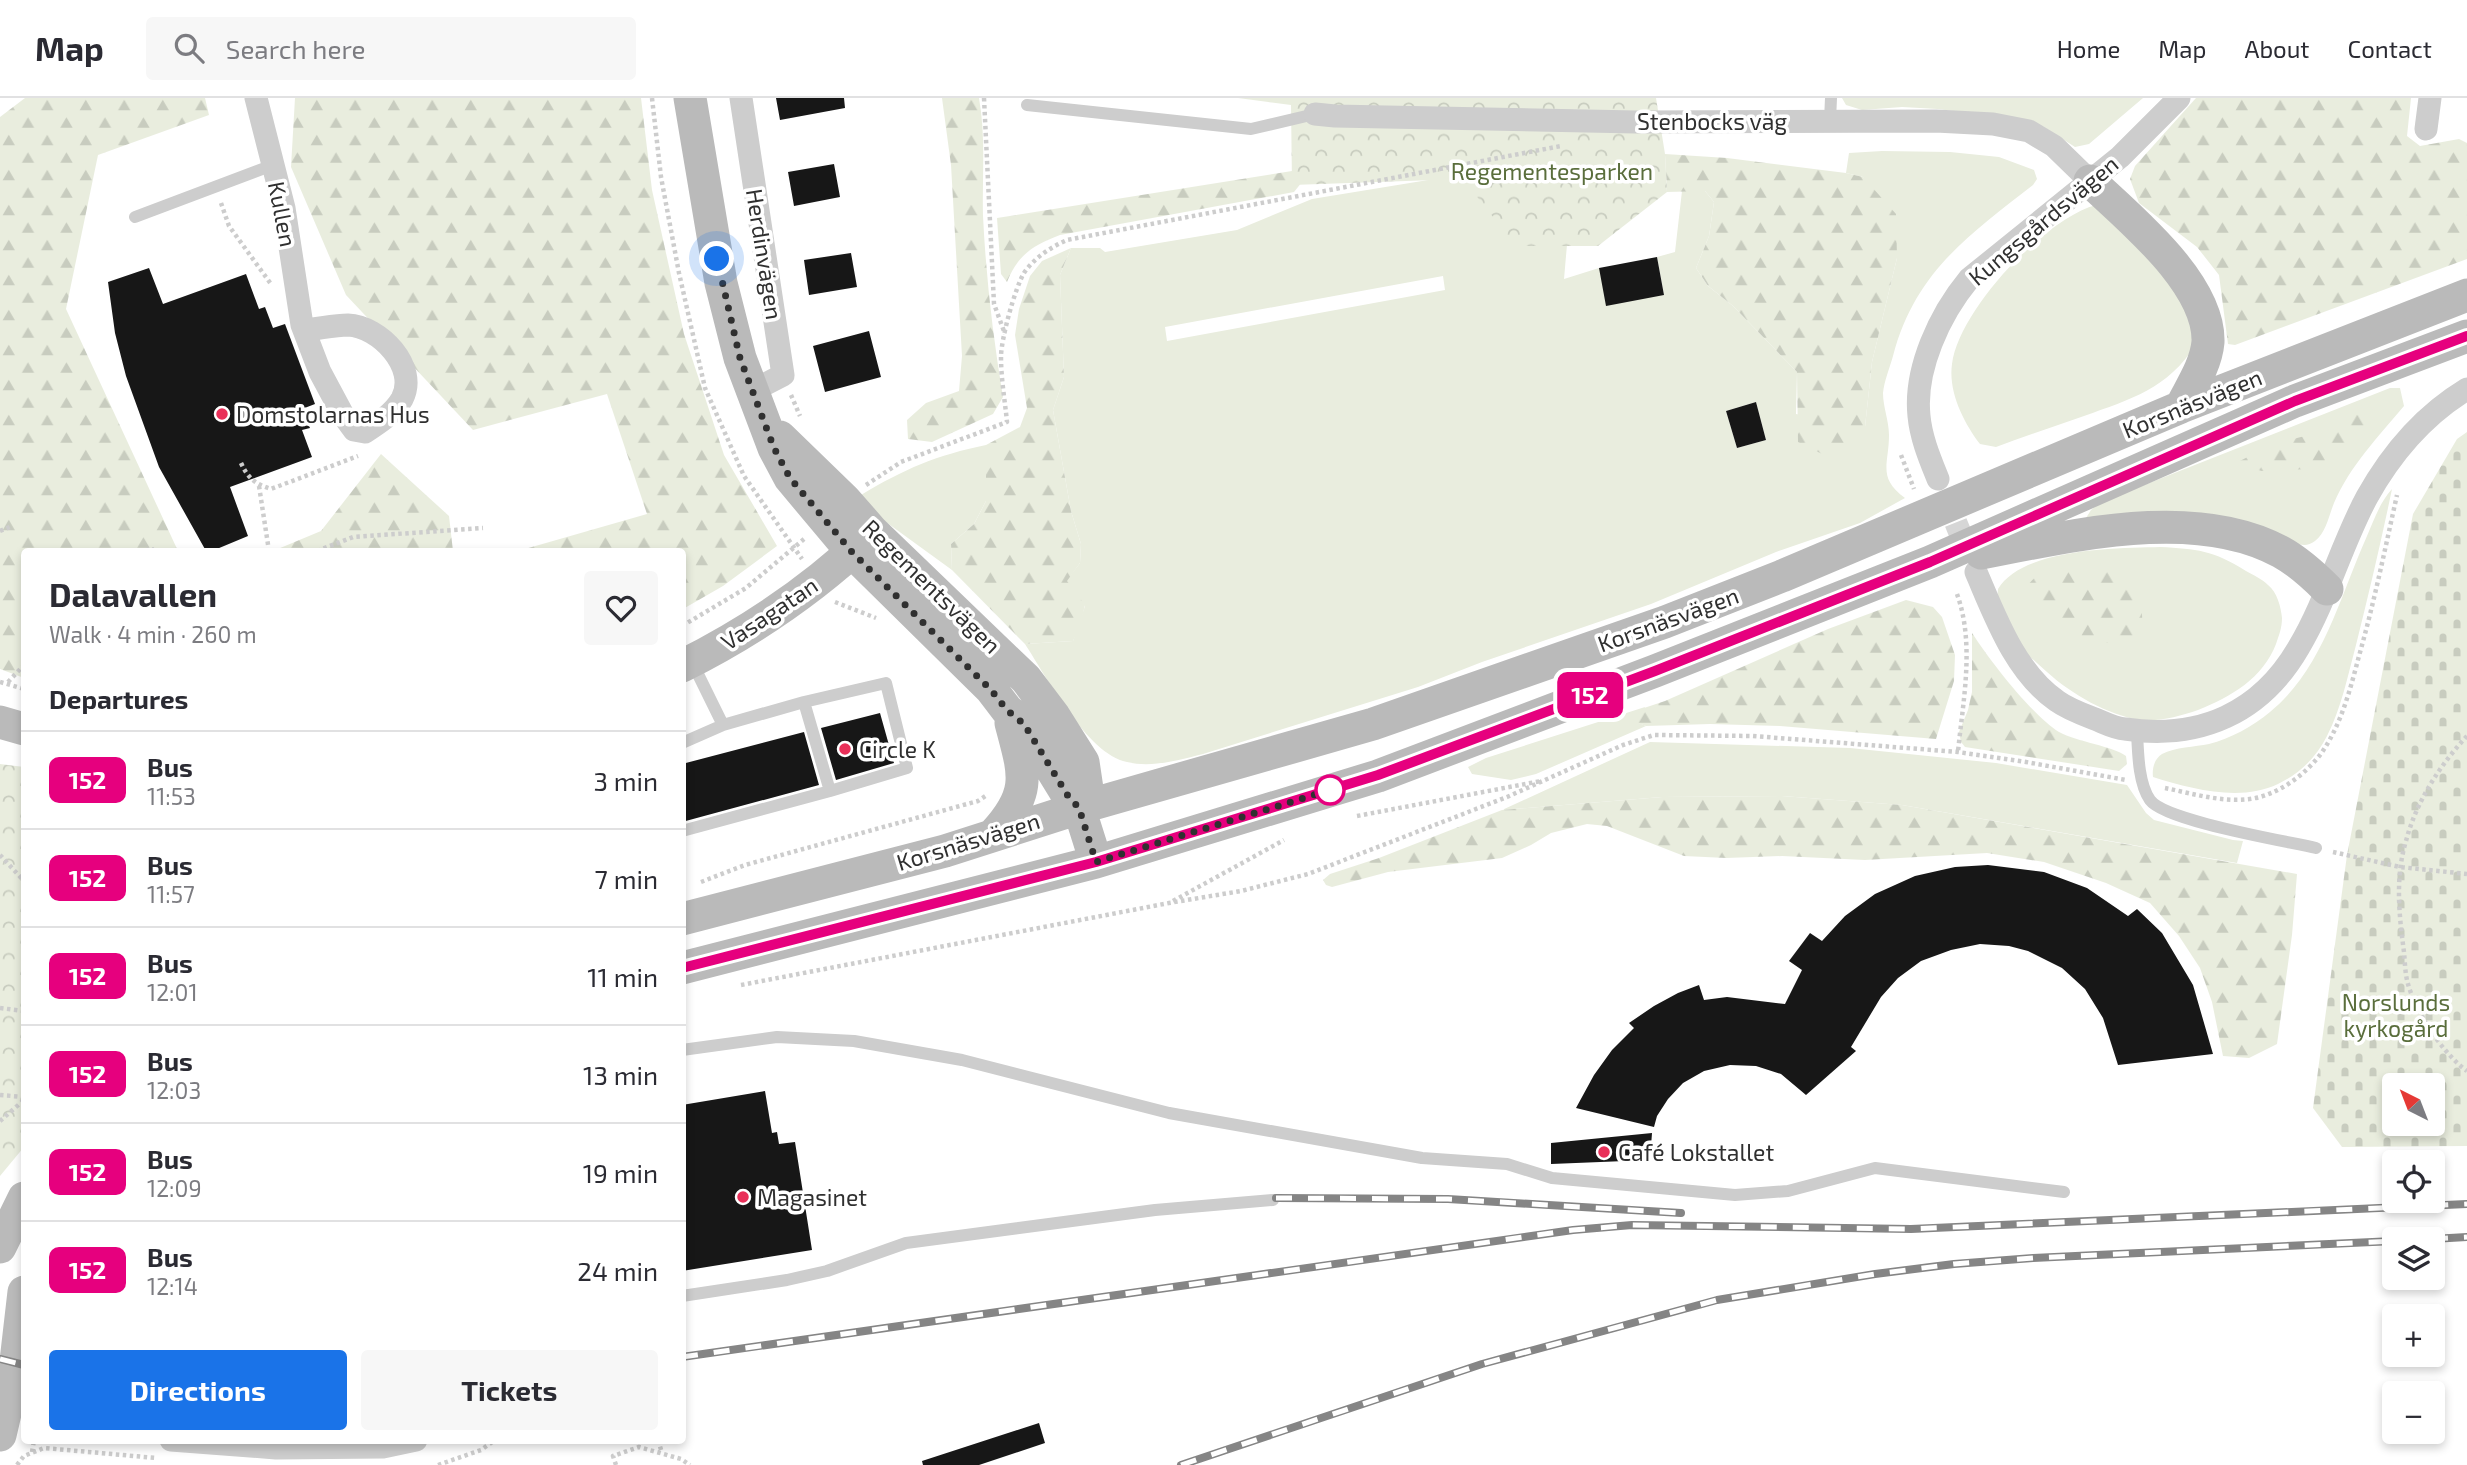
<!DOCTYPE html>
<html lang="en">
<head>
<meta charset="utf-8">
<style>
	body { margin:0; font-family:"Exo 2",sans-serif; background:#f7f7f7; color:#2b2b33; height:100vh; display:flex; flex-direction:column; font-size:26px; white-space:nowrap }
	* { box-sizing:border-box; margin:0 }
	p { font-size:23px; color:#7c7c81 }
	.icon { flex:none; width:38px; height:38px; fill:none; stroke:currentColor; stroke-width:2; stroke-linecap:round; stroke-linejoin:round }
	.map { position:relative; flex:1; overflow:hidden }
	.details { position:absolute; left:21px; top:450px; width:665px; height:896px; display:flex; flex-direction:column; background:#fff; border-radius:7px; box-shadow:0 4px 10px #0003 }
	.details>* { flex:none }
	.badge { padding:0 14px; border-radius:10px; font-size:24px; line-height:46px }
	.needle { width:46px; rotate:318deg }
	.tools { position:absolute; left:2382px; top:975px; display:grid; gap:14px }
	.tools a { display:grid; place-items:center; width:63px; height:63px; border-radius:7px; background:#fff; box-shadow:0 4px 10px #0003; font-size:35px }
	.you { position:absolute; width:35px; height:35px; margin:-18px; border:5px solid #fff; border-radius:50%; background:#1a73e8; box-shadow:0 0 0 10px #1a73e833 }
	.map>.badge { position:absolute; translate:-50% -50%; box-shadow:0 0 0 4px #fff }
	h2 { padding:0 28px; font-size:26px; line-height:63px }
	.round { display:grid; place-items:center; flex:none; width:74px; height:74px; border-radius:7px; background:#f7f7f7 }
	.headline { display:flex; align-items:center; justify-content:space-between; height:119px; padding:0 28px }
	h1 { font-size:33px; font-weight:700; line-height:52px }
	.cta { display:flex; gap:14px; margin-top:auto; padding:14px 28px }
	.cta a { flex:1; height:80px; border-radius:7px; background:#1a73e8; color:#fff; font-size:28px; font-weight:700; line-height:80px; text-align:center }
	.cta a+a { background:#f7f7f7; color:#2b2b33 }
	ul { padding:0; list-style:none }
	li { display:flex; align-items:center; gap:21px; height:98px; padding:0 28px; border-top:2px solid #e1e1e2 }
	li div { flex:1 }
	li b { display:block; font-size:26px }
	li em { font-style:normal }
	li .badge { min-width:77px; font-weight:700; text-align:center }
	header { display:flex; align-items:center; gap:42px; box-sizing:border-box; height:98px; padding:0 35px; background:#fff; border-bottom:2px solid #e1e1e2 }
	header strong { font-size:33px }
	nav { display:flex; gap:38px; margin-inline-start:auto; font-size:24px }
	.search { width:490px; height:63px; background:#f7f7f7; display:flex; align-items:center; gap:18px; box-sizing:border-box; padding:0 24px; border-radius:7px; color:#7c7c81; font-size:26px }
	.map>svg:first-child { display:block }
	.grass { fill:#e9edde; fill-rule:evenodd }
	.forest { fill:url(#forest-firs) }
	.cemetery { fill:url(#cemetery-stones); fill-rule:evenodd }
	.park { fill:url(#park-crowns) }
	.building { fill:#171717 }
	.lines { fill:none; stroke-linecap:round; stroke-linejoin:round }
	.street-tunnel { stroke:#d6d6d6; stroke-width:23; stroke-dasharray:23 11; stroke-linecap:butt }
	.path { stroke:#cdcdcd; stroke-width:4.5; stroke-dasharray:3.5 3.5; stroke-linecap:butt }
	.lane { stroke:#cdcdcd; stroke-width:12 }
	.street { stroke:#cdcdcd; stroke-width:23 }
	.secondary { stroke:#bababa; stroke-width:33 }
	.rail-casing { stroke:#858585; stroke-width:8 }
	.rail { stroke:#fff; stroke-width:5; stroke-dasharray:16; stroke-linecap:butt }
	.line-casing { stroke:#fff; stroke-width:16 }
	.line { stroke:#e6007e; stroke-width:10 }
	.walk { stroke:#303030; stroke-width:7; stroke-dasharray:0 12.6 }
	.poi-dot { fill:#e93059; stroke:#fff; stroke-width:2.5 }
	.stop-dot { fill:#fff; stroke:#e6007e; stroke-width:3.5 }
	.labels { text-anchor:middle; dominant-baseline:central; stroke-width:7; stroke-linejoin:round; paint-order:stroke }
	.street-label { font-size:23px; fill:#303030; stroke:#fff }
	.park-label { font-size:23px; fill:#5a6e3c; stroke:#fff }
	.poi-label { font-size:23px; fill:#303030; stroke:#fff; text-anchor:start }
</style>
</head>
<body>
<header>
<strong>Map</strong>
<div class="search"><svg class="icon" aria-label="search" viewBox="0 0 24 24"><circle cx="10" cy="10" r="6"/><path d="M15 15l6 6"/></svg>Search here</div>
<nav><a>Home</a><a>Map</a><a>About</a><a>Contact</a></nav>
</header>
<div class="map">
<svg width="2467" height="1367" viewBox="0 0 2467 1367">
	<defs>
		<pattern id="forest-firs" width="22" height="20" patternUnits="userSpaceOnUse" patternTransform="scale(1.75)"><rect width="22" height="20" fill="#e9edde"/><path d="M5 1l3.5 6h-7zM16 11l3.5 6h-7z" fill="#c8ccbf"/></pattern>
		<pattern id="cemetery-stones" width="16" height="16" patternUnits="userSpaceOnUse" patternTransform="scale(1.75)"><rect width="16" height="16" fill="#e9edde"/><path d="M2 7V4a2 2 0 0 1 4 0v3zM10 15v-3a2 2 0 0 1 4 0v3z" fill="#c8ccbf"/></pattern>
		<pattern id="park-crowns" width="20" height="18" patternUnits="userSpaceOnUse" patternTransform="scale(1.75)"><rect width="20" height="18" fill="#e9edde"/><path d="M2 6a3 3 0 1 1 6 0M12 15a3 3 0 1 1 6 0" fill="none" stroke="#c8ccbf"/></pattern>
	</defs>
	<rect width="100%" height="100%" fill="#fff"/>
	<path class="grass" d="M 1842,0 L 2143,0 L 2089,46 L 2075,49 L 2044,29 L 2027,23 L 1938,11 L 1902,9 L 1862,12 L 1846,7 Z
		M 1882,53 L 1950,54 L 1999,59 L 2034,72 L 2037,81 L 2033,87 C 1969,137 1915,174 1893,258 C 1890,269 1884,283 1883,295 C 1883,309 1889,323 1889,337 C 1889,367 1877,379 1905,400 L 1860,425 L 1776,454 L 1651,506 L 1482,564 L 1418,589 L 1203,656 C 1179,662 1152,670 1127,664 C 1087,656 1046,578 1025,546 L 1073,543 L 1085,508 L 1066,483 L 1080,465 L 1081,446 L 1071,413 L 1053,312 L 1064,279 L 1060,177 L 1071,150 L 1100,150 L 1105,154 L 1237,132 L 1312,101 L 1471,75 L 1568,135 L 1564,181 L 1599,170 L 1664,197 L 1657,159 L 1675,154 L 1682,93 L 1705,93 L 1714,104 L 1709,138 L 1696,170 L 1708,188 L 1733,208 L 1797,274 L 1796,316 L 1865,329 L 1872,264 L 1897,160 L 1863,79 L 1846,75 L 1849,55 ZM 1443,178 L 1445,192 L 1167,243 L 1165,229 ZM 1756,304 L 1766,342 L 1737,350 L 1726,313 Z
		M 2096,107 L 2105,109 L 2185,202 L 2196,246 C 2168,291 2131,301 2084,318 C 2055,328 2025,338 1996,349 L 1980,346 C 1964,325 1948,294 1952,266 C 1959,212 2044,121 2096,107 Z
		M 2390,290 L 2400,290 L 2404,308 C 2378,339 2350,368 2334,405 C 2329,417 2326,435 2315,443 C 2305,451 2296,445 2285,442 L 2086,420 L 2091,412 L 2101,404 Z
		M 986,347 L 986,403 L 974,426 L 951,446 L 952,472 L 857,403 L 861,397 C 904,371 937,357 986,347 Z
		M 2392,391 C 2381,444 2369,495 2356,547 C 2348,577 2341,611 2327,638 C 2316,660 2299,676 2278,686 C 2241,704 2191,691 2153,679 C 2152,671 2154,661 2162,656 C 2175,649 2195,649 2209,646 C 2230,641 2253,628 2270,614 C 2323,571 2340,498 2367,438 C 2374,422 2380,404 2392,391 Z
		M 2160,449 C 2197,451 2213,452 2246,473 C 2253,477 2262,481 2268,487 C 2277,494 2281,509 2282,520 C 2282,530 2279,537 2276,546 C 2263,580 2231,599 2198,612 C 2181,618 2158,624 2140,622 C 2108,617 2071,596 2047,574 C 2020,550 1994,529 1998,491 C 2022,450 2118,450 2160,449 Z
		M 1645,609 L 1639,625 L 1646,628 L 1536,676 L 1511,682 L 1472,676 L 1468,669 L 1486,660 Z
		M 1650,644 L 1850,650 L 1996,665 L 2127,687 L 2146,715 L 2154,722 L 2233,742 L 2243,743 L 2237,765 L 1902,707 L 1782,698 L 1662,699 L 1502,712 Z"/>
	<path class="forest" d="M 25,0 L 205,0 L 209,17 L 98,57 L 66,211 L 178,453 L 24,453 L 24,580 L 0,571 L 0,19 Z
		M 295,0 L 641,0 L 652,92 L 684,236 L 724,357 L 777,448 L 723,488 L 683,511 L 682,453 L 518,453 L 647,416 L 607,296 L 473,332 L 346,197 L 291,69 Z
		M 942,0 L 979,0 C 986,39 982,78 983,118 C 986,179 993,239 1003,299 L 993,316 L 932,344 L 908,341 L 907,322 L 926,305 L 959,293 L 962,258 L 951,67 Z
		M 1322,0 L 1471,75 L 1306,79 L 1294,94 L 1060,137 C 1034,147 1018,156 1007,184 L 1001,176 L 997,120 L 1292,73 Z
		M 2196,0 L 2411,0 L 2407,38 L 2420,48 L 2459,41 L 2467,45 L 2467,161 L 2235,247 L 2228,246 L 2219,177 L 2197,149 L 2139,105 L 2130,81 L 2135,68 Z
		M 1665,56 L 1727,60 L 1846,75 L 1863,79 L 1896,116 L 1897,160 L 1872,264 L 1865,329 L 1851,347 L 1822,356 L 1798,344 L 1797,274 L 1733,208 L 1708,188 L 1696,170 L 1709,138 L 1714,104 L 1705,93 L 1667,94 Z
		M 1071,150 L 1060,177 L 1064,279 L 1053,312 L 1071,413 L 1081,446 L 1080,465 L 1067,483 L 1085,507 L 1080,528 L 1073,543 L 1025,546 L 952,472 L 951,446 L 974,426 L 986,403 L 986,347 L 1020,329 L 1027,310 L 1015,237 L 1019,211 L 1030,178 L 1042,163 Z
		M 2358,316 L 2381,319 L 2371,340 L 2308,371 L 2262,373 L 2234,366 L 2273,346 L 2309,337 Z
		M 381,356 L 449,418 L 453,453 L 273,453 L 321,433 Z
		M 2089,471 L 2131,472 L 2141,492 L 2143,541 L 2087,547 L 2045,523 L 2025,490 L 2037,477 Z
		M 1906,502 L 1933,509 L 1942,519 L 1955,557 L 1954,583 L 1936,641 L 1780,628 L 1710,626 L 1646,628 L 1638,625 L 1637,619 L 1644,610 L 1665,603 L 1828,531 Z
		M 1972,535 C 1991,564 2031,616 2059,634 C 2077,644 2113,648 2126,658 L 2127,666 L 2119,673 L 1965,649 L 1961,644 L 1959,634 L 1968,612 L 1972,594 Z
		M 1782,698 L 1902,707 L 2297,776 L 2292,837 L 2277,946 L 2249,960 L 2223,958 L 2212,904 L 2200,870 L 2179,838 L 2150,805 L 2106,785 L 2044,764 L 1987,755 L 1865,762 L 1782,758 L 1726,760 L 1684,758 L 1607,728 L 1587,726 L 1551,735 L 1531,747 L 1502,760 L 1388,774 L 1332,789 L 1326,787 L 1323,782 L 1330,776 L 1379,760 L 1502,712 L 1662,699 Z"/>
	<path class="cemetery" d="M 2467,334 L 2467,1048 L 2342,1049 L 2313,1010 L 2347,757 L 2413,416 L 2457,341 ZM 2394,987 L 2432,987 L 2432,1026 L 2394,1026 Z"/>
	<path class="park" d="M 1238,0 L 1656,0 L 1665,56 L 1667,94 L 1598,148 L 1516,148 L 1463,81 L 1292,87 L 1291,7 Z
		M 0,666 L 24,669 L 24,1049 L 0,1078 Z"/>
	<path class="building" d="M 776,0 L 844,0 L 845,10 L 780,22 Z
		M 834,66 L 840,99 L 794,108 L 788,74 Z
		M 851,155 L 857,189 L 809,197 L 804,162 Z
		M 1657,159 L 1664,197 L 1606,208 L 1599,170 Z
		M 149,170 L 163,206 L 246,176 L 259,211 L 265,209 L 273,230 L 285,226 L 315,306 L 302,311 L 310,330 L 302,332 L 312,359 L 230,389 L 248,438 L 212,453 L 206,453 L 159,369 L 126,278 L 115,235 L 108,184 Z
		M 869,233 L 881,279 L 825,294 L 813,248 Z
		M 1756,304 L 1766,342 L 1737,350 L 1726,313 Z
		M 880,615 L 894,665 L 836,682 L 821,630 Z
		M 804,634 L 819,687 L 682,724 L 682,666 Z
		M 1988,767 L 2044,774 L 2087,790 L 2128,818 L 2137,811 L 2162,835 L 2193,887 L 2213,956 L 2118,967 L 2103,920 L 2085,891 L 2062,870 L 2028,853 L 2009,848 L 1980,846 L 1951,852 L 1921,863 L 1898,880 L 1881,899 L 1851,949 L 1856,953 L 1806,997 L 1781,976 L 1756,968 L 1730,967 L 1704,973 L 1683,985 L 1668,1001 L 1657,1018 L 1654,1029 L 1576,1010 L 1594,977 L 1612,952 L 1634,930 L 1629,925 L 1654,908 L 1678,895 L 1699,887 L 1704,902 L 1727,899 L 1785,906 L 1802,872 L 1789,863 L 1810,835 L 1822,843 L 1845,818 L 1875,796 L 1915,778 L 1955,769 Z
		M 765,993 L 772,1035 L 777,1034 L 779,1046 L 795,1044 L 812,1152 L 682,1173 L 682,1007 Z
		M 1652,1035 L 1650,1062 L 1551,1066 L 1551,1045 Z
		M 1039,1325 L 1045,1345 L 979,1367 L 923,1367 L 922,1363 Z"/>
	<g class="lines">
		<path class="street-tunnel" d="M 1943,393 L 1971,462"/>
		<path class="path" d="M 652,0 L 661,79 L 679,175 L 705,290 L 744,378 L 802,461
			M 984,0 L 994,206 L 1005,236
			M 221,105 L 229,128 L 271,186
			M 791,297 L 800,318
			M 1901,357 L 1914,391
			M 241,365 C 248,380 255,386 271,391 L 358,358
			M 866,387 L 901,364 L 1007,324 C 1005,303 1001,281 1001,259 C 1001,241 1015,190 1024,175 C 1034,160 1051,149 1067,142 L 1561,48
			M 259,388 L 269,453
			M 0,433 L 10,429
			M 147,453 L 150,449 L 154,453
			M 317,453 L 353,439 L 483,430
			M 1957,496 C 1975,546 1963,602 1958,654
			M 835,504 L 876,520
			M 682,528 L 746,490 L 804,441
			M 0,584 L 24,591
			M 8,584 L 24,567
			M 2467,638 C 2440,667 2416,704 2406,743 C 2395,779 2399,817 2404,854 C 2405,864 2405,876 2408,886 C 2416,914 2443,956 2467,973
			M 2165,690 C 2195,696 2229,707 2260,699 C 2284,692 2305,676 2320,657 C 2341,628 2350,592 2359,558 C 2374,505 2385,451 2397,397
			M 1357,718 L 1541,683
			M 2333,754 L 2400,769 L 2467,776
			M 0,757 L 24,783
			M 701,784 L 745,767 L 978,703 L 987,697
			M 1173,803 L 1284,742
			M 741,887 L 1169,805 L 1241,793 L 1308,776 L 1507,699 L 1623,647 L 1654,637 L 1753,638 L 1958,654 L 2026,664 L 2126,682
			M 0,910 L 24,913
			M 0,997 L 24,999
			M 0,1023 L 24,1002
			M 658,1342 L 662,1355
			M 32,1354 L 34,1342
			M 17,1367 L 24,1358 L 44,1350 L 156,1360
			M 438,1367 L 481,1352 L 495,1342
			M 616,1367 L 613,1358 L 639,1349 L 681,1361 L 690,1367"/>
		<path class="lane" d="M 1027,7 L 1251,31 L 1315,16
			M 1830,23 L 1831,0
			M 135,119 L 273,67
			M 692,564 L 723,627 L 804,604 L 830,693 L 907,670 L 886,585 L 804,604
			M 2137,633 C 2138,653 2138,685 2150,702 C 2165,723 2286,743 2316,750
			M 682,645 L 723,627
			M 682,733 L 830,693
			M 682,952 L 777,939 L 854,943 L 962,962 L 1169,1015 L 1422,1060 L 1507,1066 L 1552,1080 L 1735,1097 L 1788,1093 L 1875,1070 L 2064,1094
			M 682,1198 L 787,1182 L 827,1173 L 906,1145 L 1155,1112 L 1273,1102"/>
		<path class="street" d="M 256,0 L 284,110 L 302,227 L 320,274 L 343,317 L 354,332 L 365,334 C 379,325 394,315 402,301 C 419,269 379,228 348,227 C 334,227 318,231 304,232
			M 741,0 L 783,277 L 752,293
			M 1315,16 L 1335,18 L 1636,24 L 1936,23 L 1993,26 L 2029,33 L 2054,48 L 2090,83
			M 2426,31 L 2430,0
			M 1938,381 C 1930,361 1921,340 1919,318 C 1914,271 1940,216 1969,181 L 2120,59 L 2179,0
			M 1976,474 C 1995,518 2015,574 2057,603 C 2068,611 2082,616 2095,621 C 2105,625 2114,630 2125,631 C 2200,642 2261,615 2299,549 C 2327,502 2341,447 2367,399 C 2391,356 2424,317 2467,291
			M 171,1342 L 276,1350 L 383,1349 L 416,1342"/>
		<path class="secondary" d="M 690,0 L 721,185 L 740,260 L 774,350 L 790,380 L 852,454 L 991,591 L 1007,612 L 1024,626 L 1068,698 L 1079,710
			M 2090,83 C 2129,120 2210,185 2208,244 C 2206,267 2191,289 2181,309
			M 780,339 L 845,402 L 873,434 L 1026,581 L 1054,618 L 1083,664 L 1087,691 L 1079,710 L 1096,764
			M 1981,455 C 2072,438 2195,407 2281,454 C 2299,464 2313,477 2327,491
			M 682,568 C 750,534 812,492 867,440
			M 0,624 L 24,631
			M 994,736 C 1033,694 1024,675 1011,625
			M 682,821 L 945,753 L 1079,710 L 1373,626 L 1665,524 L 1782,478 L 2181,309 L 2467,197
			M 682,870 L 1096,764 L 1378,678 L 1655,573 L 1930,464 L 2295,303 L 2467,238
			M 0,1149 L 24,1100
			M 0,1337 L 15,1272 L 24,1194"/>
		<defs>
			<path id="rail" d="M 1276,1100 L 1448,1101 L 1681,1115
				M 2432,1141 L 2467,1139
				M 682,1259 L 1573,1132 L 1632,1127 L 1911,1131 L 2467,1106
				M 0,1261 L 24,1267
				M 1181,1367 L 1482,1266 L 1717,1202 L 1875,1176 L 1954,1166 L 2033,1160 L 2394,1143"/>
		</defs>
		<use href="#rail" class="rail-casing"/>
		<use href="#rail" class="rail"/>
	</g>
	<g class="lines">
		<defs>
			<path id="line" d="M 682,870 L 1096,764 L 1378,677 L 1655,573 L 1930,464 L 2295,303 L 2467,238"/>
		</defs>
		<use href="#line" class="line-casing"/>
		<use href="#line" class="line"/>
		<path class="walk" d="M 717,161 L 740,260 L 774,350 L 790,380 L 852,454 L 991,592 L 1007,612 L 1024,626 L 1068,698 L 1079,710 L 1096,764 L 1330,692"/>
	</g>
	<g class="poi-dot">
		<circle cx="222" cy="316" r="7"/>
		<circle cx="845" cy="651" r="7"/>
		<circle cx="1604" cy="1054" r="7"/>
		<circle cx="743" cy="1099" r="7"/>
	</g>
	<circle class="stop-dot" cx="1330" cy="692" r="14"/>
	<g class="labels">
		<g class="street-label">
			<text x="1712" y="23">Stenbocks väg</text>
			<text transform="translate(283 116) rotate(79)">Kullen</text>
			<text transform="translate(2043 122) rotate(-40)">Kungsgårdsvägen</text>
			<text transform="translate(765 156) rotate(81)">Herdinvägen</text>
			<text transform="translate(2192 305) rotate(-22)">Korsnäsvägen</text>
			<text transform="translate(932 488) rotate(44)">Regementsvägen</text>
			<text transform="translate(769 515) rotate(-34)">Vasagatan</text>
			<text transform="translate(1668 521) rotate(-20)">Korsnäsvägen</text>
			<text transform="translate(968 743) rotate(-17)">Korsnäsvägen</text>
		</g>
		<g class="park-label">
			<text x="1552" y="73">Regementesparken</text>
			<text x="2396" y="904">Norslunds<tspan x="2396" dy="26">kyrkogård</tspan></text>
		</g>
		<g class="poi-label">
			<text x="236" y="316">Domstolarnas Hus</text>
			<text x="859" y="651">Circle K</text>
			<text x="1618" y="1054">Café Lokstallet</text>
			<text x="757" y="1099">Magasinet</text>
		</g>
	</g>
</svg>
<div class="tools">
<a><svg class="needle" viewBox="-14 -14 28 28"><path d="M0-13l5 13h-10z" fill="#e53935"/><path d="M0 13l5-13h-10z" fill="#7c7c81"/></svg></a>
<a><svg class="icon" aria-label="locate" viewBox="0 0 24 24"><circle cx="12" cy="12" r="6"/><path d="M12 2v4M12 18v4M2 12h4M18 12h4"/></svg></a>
<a><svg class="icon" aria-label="layers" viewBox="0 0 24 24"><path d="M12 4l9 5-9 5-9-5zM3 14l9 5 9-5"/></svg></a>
<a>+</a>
<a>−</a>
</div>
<div class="you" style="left:717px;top:161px"></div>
<b class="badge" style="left:1590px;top:597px;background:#e6007e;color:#fff">152</b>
<section class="details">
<div class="headline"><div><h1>Dalavallen</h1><p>Walk · 4 min · 260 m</p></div><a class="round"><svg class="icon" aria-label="heart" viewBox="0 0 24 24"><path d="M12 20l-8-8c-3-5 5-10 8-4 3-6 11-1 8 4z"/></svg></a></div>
<h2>Departures</h2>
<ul>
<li><span class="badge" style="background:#e6007e;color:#fff">152</span><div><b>Bus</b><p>11:53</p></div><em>3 min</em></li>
<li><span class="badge" style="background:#e6007e;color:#fff">152</span><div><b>Bus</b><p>11:57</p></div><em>7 min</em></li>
<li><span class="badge" style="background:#e6007e;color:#fff">152</span><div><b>Bus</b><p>12:01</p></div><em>11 min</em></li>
<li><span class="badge" style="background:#e6007e;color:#fff">152</span><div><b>Bus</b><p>12:03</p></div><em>13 min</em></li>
<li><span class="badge" style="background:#e6007e;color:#fff">152</span><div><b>Bus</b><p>12:09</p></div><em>19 min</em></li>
<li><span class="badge" style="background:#e6007e;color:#fff">152</span><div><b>Bus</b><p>12:14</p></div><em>24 min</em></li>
</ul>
<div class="cta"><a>Directions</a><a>Tickets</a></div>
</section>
</div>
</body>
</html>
